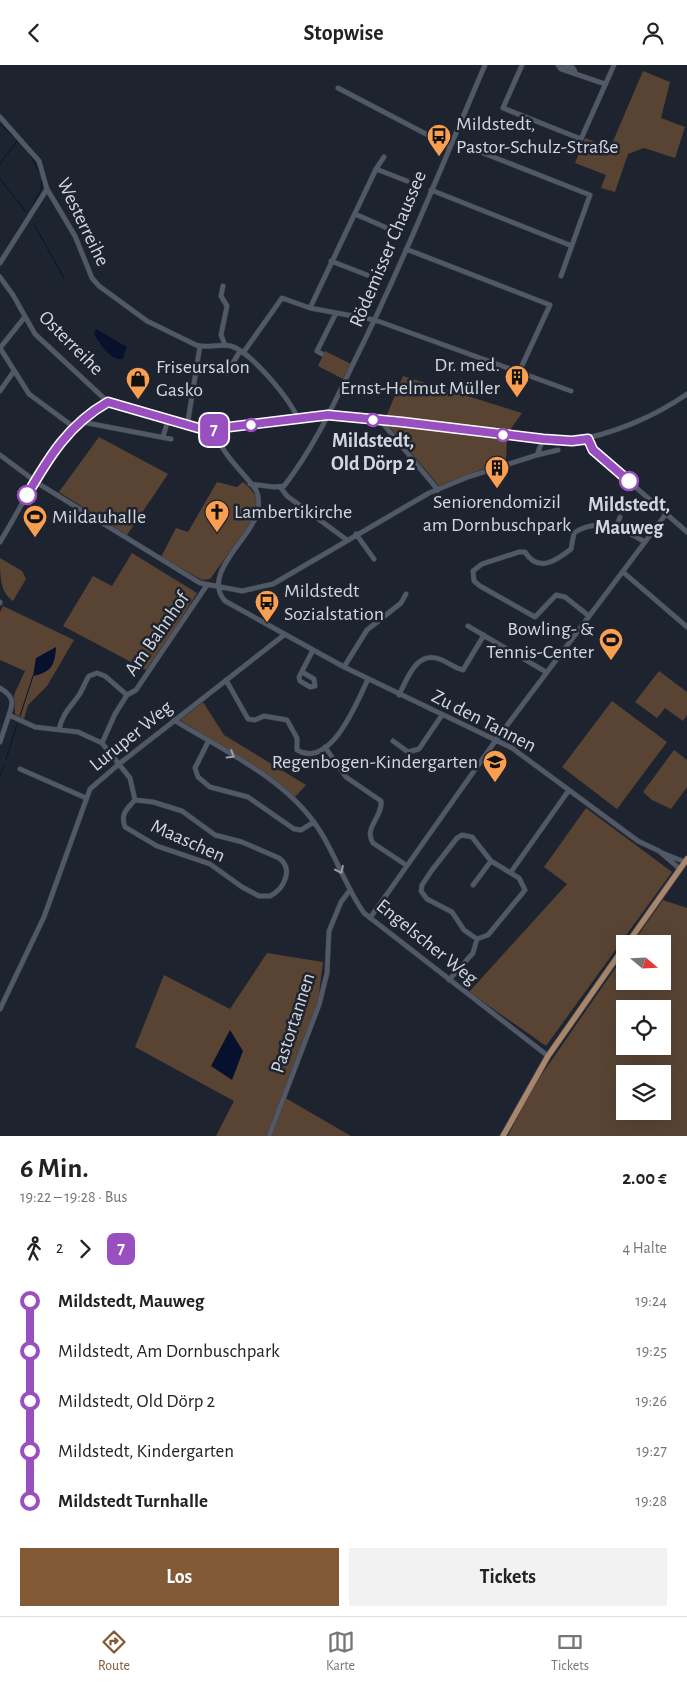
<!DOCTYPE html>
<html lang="de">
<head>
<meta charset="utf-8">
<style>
	body { margin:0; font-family:"Alegreya Sans",sans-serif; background:#f2f2f2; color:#222; height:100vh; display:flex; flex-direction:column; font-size:19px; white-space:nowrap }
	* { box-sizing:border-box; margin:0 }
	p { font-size:16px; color:#767676 }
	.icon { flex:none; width:28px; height:28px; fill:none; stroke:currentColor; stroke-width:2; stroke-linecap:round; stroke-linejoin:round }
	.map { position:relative; height:1071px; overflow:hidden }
	.drawer { display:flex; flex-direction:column; background:#fff; flex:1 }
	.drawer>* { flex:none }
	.badge { padding:0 10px; border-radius:8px; font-size:18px; line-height:32px }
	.needle { width:32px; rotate:109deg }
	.fabs { position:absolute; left:616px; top:870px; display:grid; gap:10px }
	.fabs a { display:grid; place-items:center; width:55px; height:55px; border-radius:0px; background:#fff; box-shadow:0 5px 20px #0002; font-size:25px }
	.map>.badge { position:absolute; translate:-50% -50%; box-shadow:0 0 0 2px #fff }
	.legs { display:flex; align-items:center; gap:8px; height:55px; padding:0 20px; font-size:16px }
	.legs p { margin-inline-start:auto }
	.headline { display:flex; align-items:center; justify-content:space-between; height:85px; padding:0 20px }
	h1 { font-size:28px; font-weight:700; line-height:38px }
	.primary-button { display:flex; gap:10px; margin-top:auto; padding:10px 20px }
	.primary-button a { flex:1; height:58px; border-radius:0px; background:#835a36; color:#fff; font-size:20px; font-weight:700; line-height:58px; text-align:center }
	.primary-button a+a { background:#f2f2f2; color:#222 }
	ul { padding:0 20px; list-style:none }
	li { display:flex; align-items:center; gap:18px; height:50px; font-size:19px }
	li i { display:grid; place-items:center; width:8px; height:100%; margin:0 6px; background:currentColor }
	li i::after { content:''; width:12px; height:12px; margin:-6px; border:4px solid; border-radius:50%; background:#fff }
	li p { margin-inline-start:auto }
	li:first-child i { background:linear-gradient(#0000 50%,currentColor 0) }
	li:last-child i { background:linear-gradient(currentColor 50%,#0000 0) }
	header { display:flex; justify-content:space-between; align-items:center; height:65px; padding:0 20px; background:#fff; font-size:22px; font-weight:700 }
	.tab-bar { display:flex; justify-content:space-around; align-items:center; height:70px; border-top:1px solid #e0e0e0; background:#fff; font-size:14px; color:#767676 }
	.tab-bar a { display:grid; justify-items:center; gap:2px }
	.tab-bar .selected { color:#835a36 }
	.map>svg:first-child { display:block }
	.green { fill:#594433; fill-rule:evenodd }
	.water { fill:#07112e }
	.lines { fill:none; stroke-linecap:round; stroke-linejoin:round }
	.stream { stroke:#07112e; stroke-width:1 }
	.minor-casing { stroke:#3d414b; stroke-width:5.5 }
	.major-casing { stroke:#3d414b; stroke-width:7 }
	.minor { stroke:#525966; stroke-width:4.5 }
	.major { stroke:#a9856a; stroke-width:5.5 }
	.oneway { stroke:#999ea8 }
	.line-1-casing { stroke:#fff; stroke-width:11 }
	.line-1 { stroke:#9a4fc0; stroke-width:8 }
	.stop-1-dot { fill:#fff; stroke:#9a4fc0; stroke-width:2.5 }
	.labels { text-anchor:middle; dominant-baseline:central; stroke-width:5; stroke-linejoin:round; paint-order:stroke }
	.poi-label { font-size:20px; fill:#d3d6de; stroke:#1e242f; text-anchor:start }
	.street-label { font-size:20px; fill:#d3d6de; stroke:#1e242f }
	.stop-label { font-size:20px; font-weight:bold; fill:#d3d6de; stroke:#1e242f }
</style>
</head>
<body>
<header><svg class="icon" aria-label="back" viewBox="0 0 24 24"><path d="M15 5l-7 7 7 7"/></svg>Stopwise<svg class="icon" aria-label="person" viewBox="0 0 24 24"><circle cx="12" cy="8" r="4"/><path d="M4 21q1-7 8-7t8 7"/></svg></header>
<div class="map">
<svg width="687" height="1071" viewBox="0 0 687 1071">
	<rect width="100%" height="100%" fill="#1e242f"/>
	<path class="green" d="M 643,6 L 670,17 L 661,53 L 685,62 L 675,93 L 644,83 L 628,89 L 615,127 L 601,123 L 606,110 L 575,98 L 585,73 L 606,81 L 611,81 Z
		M 325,286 L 351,299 L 343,314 L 318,301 Z
		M 403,311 L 522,348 L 510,365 L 386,352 Z
		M 388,360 L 507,371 L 506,395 L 439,421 Z
		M 99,372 L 168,409 L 127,470 L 59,427 Z
		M 217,417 L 237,422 L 243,417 C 258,429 260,438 253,455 L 210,514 L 202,515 L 161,492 L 176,463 L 188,467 Z
		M 132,488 L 197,528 L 177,560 L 146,605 L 63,561 L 93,511 L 112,521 Z
		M 0,493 L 22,506 L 26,514 L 13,536 C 0,527 0,511 0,493 Z
		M 3,541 L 74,575 L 47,621 L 28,640 L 24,654 L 15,649 L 14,630 L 25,606 L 0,595 L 0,547 Z
		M 659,606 L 687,627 L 687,650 L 683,656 L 665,643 L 657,653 L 635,637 Z
		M 612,636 L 667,677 L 617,744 L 562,702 Z
		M 203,637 L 224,670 L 306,720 L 295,732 L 270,711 L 180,655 Z
		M 674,685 L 687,695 L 687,722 L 671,744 L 652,735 L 643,727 Z
		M 586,743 L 672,807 L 546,981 L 469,927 L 567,819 L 544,802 Z
		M 663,835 L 687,843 L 687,1071 L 508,1071 L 531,1025 L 625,889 L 625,916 L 662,916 L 662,879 L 632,879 ZM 625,944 L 662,944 L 662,981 L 625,981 ZM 625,1009 L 662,1009 L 662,1046 L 625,1046 Z
		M 267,888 L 323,897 L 318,937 L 282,1031 L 351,1071 L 216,1071 L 234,1036 L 135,982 L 164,910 L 230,944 Z"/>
	<path class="water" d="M 96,264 L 127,282 L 123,294 C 110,296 100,279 94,269 Z
		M 56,582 C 55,601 51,607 33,611 L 36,593 Z
		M 230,965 L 243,986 L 232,1015 L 211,1001 Z"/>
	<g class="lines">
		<path class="stream" d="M 0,59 L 14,72
			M 30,89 L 40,108
			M 0,99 L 17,76
			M 0,114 L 26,147
			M 32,143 L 41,124 L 42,114
			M 34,159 L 64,213
			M 16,168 L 30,147
			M 20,651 L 33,611
			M 6,695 L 17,659
			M 0,711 L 4,701"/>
		<defs>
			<path id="minor" d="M 522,0 L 503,43 L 581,74 L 614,0
				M 558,0 L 561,4 L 605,19
				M 564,0 L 573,3 L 575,7
				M 338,23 L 449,81
				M 0,52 L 39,96 L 47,124 L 75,171 L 92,213 L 99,221 L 147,256 L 196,280 C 208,284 219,278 231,281 C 251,287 290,334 298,354
				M 478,86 L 590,130 L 561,211
				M 376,104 L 407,116
				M 431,125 L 572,181
				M 355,149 L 387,163
				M 406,184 L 550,240 L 519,307
				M 331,196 L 367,210
				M 0,198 L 47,124
				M 0,212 L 13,230 L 35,269 L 108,337
				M 223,221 L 221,231 L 227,241 L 221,270 L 225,280
				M 310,243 L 376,104 L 384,92
				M 0,283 L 29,329 L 75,363
				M 0,283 L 24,253
				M 243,288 L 282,233 L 310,243 L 375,255 L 571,326
				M 322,289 L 317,286 L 336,248
				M 227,308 L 240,286
				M 0,326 L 14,306
				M 380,355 L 438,425
				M 82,357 L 171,374
				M 187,362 L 200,281
				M 215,365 C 222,391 241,404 256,425 C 259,431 259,438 258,444 C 254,472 200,508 225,536 L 344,602 L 512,683 L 638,776 L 659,786 L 680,804
				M 163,372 L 168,355
				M 587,374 L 593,385 L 687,467
				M 0,390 L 39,419 L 200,518 L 242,526 L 273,519 L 429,428 L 468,412 L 537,390 L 543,374
				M 537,390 L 558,385
				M 250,419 L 274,422 L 284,421 C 313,384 333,341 353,299 C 402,201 442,100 485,0
				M 281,423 L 287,431 L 347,475
				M 616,463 L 620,452
				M 356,469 L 374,494
				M 0,477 C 31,426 54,368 108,337 L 205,365 L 328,351 L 571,376 C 611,370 654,352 687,329
				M 623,507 L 687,562
				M 0,537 L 0,538
				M 589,551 L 565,532 L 556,530 L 535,552 L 480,521 L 474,516 L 473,506 L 482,499 L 519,487 L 525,487 C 538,508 556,496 571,484 L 574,468 C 598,452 624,464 645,477
				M 468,561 L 546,607
				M 344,602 L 367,565 L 401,538 L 406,529
				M 302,607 L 314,614 L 315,621 L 310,622 L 300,616 L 299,612 L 313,585
				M 226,615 L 248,654 L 255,655 L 264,651 L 287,655 L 297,673 L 297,685 C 331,705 358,635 368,614
				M 0,623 C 13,631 14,636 9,650 L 35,662 L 78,667 L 102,678 L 130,713 L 135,735 L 153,737 L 182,746 L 215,770 L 242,777 L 279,793 C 294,804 284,824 270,831 L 259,831 L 242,822 L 210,799 L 157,781 L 125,762 C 120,749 127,744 135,735
				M 127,630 L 136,625 L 207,520
				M 399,630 C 408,612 417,584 442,595 C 449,598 455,603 463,605 L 484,570
				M 174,655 C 224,686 285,713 318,763 C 336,790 345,821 364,848 L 548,991
				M 59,665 C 62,649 70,643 79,630 C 83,624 85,617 89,611 L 97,608 L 105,611 L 127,630 L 115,649 L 102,678
				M 393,676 L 408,687 L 419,684 L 442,650
				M 0,677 L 9,650
				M 208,677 L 195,703 L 198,712 L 210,722 L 248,732 L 294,764 L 301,765 L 314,757
				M 325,682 L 346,712 L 381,736 C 383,752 363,763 373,778 L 406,800
				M 20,704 L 86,733
				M 462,770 L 472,772 L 491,796 L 519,813 L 525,825 L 488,870 L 477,874 L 464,865 L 452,847 L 427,834 L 421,826 L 422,820 L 432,805 L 457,773 Z
				M 660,787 L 685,797
				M 511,807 L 569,725
				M 473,820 L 491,796
				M 370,853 L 496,675 L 666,449
				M 449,915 L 473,888 L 477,874
				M 0,944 L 44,852 L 90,724 L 119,699 L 284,570
				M 269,1071 L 319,940 L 327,908 L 329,866 L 341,837 L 350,825"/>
			<path id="major" d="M 627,879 L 687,794
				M 503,1071 L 548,991 L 625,881"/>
		</defs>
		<use href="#minor" class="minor-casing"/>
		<use href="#major" class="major-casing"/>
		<use href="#minor" class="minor"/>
		<use href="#major" class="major"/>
	</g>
	<defs><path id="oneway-chevron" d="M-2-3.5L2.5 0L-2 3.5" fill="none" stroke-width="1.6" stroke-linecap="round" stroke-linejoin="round" transform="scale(1.25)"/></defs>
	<g class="oneway">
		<use href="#oneway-chevron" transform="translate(231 690) rotate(32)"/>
		<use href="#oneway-chevron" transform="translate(340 805) rotate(65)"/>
	</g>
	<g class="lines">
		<defs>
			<path id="line-1" d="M 27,430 C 49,392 69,359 108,337 L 205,365 L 328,350 L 402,357 L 543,374 L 572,376 L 588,374 L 593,385 L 629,416"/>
		</defs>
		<use href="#line-1" class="line-1-casing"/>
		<use href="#line-1" class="line-1"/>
	</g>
	<defs>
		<symbol id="bus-pin" viewBox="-11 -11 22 30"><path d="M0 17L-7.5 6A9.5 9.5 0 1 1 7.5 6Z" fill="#fa9f4f" stroke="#1e242f"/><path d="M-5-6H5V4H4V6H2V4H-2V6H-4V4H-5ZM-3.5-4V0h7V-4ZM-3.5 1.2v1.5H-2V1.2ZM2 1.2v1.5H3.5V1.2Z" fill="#111"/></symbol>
		<symbol id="building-pin" viewBox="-11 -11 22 30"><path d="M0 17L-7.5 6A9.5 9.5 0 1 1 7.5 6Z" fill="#fa9f4f" stroke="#1e242f"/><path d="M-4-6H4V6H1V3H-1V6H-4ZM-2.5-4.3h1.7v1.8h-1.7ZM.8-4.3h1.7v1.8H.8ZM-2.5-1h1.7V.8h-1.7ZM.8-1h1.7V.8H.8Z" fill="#111"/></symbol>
		<symbol id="shop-pin" viewBox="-11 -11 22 30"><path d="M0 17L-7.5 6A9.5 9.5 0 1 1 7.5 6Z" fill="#fa9f4f" stroke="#1e242f"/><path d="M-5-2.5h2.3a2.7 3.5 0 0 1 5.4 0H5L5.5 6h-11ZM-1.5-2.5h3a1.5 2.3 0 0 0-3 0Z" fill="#111"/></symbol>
		<symbol id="church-pin" viewBox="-11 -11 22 30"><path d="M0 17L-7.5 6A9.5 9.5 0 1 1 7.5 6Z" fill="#fa9f4f" stroke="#1e242f"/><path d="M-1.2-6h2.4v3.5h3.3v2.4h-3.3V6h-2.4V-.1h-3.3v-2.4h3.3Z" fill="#111"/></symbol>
		<symbol id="stadium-pin" viewBox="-11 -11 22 30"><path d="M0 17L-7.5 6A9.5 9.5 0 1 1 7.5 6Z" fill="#fa9f4f" stroke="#1e242f"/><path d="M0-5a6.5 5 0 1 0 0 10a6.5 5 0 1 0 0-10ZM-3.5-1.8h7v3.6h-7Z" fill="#111"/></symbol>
		<symbol id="school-pin" viewBox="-11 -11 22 30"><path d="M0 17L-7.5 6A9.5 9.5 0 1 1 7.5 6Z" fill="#fa9f4f" stroke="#1e242f"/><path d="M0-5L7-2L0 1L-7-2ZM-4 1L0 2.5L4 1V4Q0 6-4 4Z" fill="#111"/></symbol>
	</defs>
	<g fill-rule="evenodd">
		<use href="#bus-pin" x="425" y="57" width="28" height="38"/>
		<use href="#building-pin" x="503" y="298" width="28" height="38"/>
		<use href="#shop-pin" x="124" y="300" width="28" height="38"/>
		<use href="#building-pin" x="483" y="389" width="28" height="38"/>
		<use href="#church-pin" x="203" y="433" width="28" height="38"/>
		<use href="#stadium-pin" x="21" y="438" width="28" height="38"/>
		<use href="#bus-pin" x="253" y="523" width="28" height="38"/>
		<use href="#stadium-pin" x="597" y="561" width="28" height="38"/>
		<use href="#school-pin" x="481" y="683" width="28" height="38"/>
	</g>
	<g class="stop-1-dot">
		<circle cx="373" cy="355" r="6"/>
		<circle cx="251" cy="360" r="6"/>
		<circle cx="503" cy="370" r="6"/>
		<circle cx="629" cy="416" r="9"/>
		<circle cx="27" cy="430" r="9"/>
	</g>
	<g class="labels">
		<g class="poi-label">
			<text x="456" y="59">Mildstedt,<tspan x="456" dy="23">Pastor-Schulz-Straße</tspan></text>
			<text x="500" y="300" text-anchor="end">Dr. med.<tspan x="500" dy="23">Ernst-Helmut Müller</tspan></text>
			<text x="156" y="302">Friseursalon<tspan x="156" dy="23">Gasko</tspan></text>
			<text x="497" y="437" text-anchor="middle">Seniorendomizil<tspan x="497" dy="23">am Dornbuschpark</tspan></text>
			<text x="234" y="447">Lambertikirche</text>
			<text x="52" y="452">Mildauhalle</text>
			<text x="284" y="526">Mildstedt<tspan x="284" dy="23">Sozialstation</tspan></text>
			<text x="594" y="564" text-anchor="end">Bowling- &amp;<tspan x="594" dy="23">Tennis-Center</tspan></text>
			<text x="478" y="697" text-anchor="end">Regenbogen-Kindergarten</text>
		</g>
		<g class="street-label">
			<text transform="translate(83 157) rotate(64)">Westerreihe</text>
			<text transform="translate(388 184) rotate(-67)">Rödemisser Chaussee</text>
			<text transform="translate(71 278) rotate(45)">Osterreihe</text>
			<text transform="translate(157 569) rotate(-55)">Am Bahnhof</text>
			<text transform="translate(484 656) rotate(27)">Zu den Tannen</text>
			<text transform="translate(131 671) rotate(-39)">Luruper Weg</text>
			<text transform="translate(188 776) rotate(24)">Maaschen</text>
			<text transform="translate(427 877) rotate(39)">Engelscher Weg</text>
			<text transform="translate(293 958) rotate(-72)">Pastortannen</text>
		</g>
		<g class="stop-label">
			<text x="373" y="376">Mildstedt,<tspan x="373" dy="23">Old Dörp 2</tspan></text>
			<text x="629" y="440">Mildstedt,<tspan x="629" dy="23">Mauweg</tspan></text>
		</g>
	</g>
</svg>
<div class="fabs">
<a><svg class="needle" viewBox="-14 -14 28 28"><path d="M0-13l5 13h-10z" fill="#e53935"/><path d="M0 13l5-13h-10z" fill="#767676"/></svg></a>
<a><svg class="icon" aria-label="locate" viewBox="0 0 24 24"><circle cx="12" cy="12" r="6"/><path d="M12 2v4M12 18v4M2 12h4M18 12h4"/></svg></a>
<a><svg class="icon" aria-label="layers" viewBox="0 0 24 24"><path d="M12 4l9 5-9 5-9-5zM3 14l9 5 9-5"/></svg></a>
</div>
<b class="badge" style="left:214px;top:365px;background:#9a4fc0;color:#fff">7</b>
</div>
<section class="drawer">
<div class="headline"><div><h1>6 Min.</h1><p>19:22 – 19:28 · Bus</p></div><b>2.00 €</b></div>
<div class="legs"><svg class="icon" aria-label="walk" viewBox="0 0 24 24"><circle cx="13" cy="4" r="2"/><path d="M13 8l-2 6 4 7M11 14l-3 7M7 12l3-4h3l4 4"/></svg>2<svg class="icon" aria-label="forward" viewBox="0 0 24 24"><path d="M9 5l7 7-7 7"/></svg><b class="badge" style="background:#9a4fc0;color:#fff">7</b><p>4 Halte</p></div>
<ul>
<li><i style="color:#9a4fc0"></i><b>Mildstedt, Mauweg</b><p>19:24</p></li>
<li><i style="color:#9a4fc0"></i><span>Mildstedt, Am Dornbuschpark</span><p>19:25</p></li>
<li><i style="color:#9a4fc0"></i><span>Mildstedt, Old Dörp 2</span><p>19:26</p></li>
<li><i style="color:#9a4fc0"></i><span>Mildstedt, Kindergarten</span><p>19:27</p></li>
<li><i style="color:#9a4fc0"></i><b>Mildstedt Turnhalle</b><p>19:28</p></li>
</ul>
<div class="primary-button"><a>Los</a><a>Tickets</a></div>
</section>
<nav class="tab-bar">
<a class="selected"><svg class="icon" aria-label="directions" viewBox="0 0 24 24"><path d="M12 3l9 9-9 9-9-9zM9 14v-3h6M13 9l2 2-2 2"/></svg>Route</a>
<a><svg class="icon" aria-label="map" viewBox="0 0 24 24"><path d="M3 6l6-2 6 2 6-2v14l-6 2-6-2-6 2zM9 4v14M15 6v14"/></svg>Karte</a>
<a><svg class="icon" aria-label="tickets" viewBox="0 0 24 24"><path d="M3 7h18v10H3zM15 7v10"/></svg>Tickets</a>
</nav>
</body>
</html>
